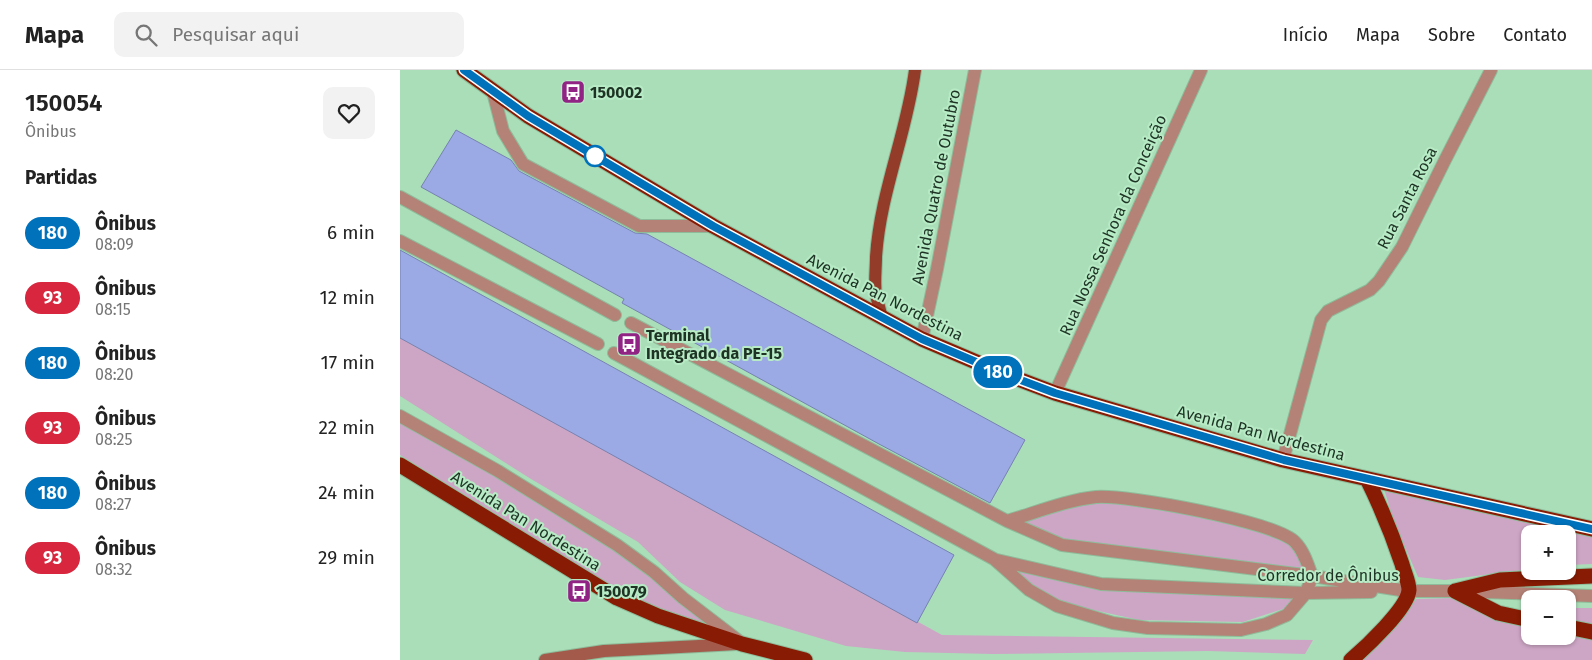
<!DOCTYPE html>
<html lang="pt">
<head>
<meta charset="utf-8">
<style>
	body { margin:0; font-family:"Fira Sans",sans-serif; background:#f2f2f2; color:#222; height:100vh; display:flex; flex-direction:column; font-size:19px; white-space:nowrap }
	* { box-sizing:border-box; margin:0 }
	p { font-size:16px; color:#767676 }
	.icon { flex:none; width:28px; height:28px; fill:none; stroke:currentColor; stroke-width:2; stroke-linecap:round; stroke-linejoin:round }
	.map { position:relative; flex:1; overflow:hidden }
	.panel { display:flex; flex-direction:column; background:#fff; width:400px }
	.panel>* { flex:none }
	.badge { padding:0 10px; border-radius:16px; font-size:18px; line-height:32px }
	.controls { position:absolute; left:1121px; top:455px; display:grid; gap:10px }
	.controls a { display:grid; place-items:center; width:55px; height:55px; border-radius:10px; background:#fff; box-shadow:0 1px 4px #0004; font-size:25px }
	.map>.badge { position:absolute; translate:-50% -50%; box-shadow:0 0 0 2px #fff }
	h2 { padding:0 25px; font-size:19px; line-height:45px }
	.round { display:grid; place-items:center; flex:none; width:52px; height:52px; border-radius:10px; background:#f2f2f2 }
	.overview { display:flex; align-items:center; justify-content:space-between; height:85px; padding:0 25px }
	h1 { font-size:24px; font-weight:600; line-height:38px }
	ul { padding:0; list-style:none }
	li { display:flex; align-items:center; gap:15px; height:65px; padding:0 25px }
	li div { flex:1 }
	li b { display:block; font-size:19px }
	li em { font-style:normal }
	li .badge { min-width:55px; font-weight:700; text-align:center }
	header { display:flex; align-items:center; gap:30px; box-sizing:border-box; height:70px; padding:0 25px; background:#fff; border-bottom:1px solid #e0e0e0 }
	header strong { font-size:24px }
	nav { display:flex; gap:28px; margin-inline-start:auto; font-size:18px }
	.search { width:350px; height:45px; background:#f2f2f2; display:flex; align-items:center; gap:12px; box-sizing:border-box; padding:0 18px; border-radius:10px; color:#767676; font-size:19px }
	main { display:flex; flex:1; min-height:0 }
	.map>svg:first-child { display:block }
	.green { fill:#cda6c5 }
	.building { fill:#9ba9e4; stroke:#7682b1 }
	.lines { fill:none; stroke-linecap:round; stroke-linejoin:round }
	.lane-casing { stroke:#8ebc9a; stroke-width:14 }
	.street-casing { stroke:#8ebc9a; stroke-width:14 }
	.secondary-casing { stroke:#8ebc9a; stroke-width:14 }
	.primary-casing { stroke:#8ebc9a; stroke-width:14 }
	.highway-casing { stroke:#8ebc9a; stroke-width:17 }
	.lane { stroke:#b48276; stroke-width:12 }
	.street { stroke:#b48276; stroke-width:12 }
	.secondary { stroke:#a35a4b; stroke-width:12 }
	.primary { stroke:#943c2a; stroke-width:12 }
	.highway { stroke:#871b03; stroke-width:15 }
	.line-casing { stroke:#fff; stroke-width:11 }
	.line { stroke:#0072bc; stroke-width:8 }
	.stop-dot { fill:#fff; stroke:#0072bc; stroke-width:2.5 }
	.labels { text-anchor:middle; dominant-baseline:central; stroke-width:4; stroke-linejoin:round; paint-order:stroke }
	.poi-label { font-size:16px; font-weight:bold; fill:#1e3324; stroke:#b7ebc5; text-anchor:start }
	.street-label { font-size:16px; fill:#1e3324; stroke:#b7ebc5 }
</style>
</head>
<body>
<header>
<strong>Mapa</strong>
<div class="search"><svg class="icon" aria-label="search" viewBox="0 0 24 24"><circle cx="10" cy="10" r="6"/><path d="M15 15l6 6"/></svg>Pesquisar aqui</div>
<nav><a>Início</a><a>Mapa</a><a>Sobre</a><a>Contato</a></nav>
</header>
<main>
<section class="panel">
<div class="overview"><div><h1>150054</h1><p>Ônibus</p></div><a class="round"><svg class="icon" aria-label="heart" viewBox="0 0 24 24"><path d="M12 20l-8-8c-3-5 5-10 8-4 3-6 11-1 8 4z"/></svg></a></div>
<h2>Partidas</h2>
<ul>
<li><span class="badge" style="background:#0072bc;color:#fff">180</span><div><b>Ônibus</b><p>08:09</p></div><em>6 min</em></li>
<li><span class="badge" style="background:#d7263d;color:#fff">93</span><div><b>Ônibus</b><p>08:15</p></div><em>12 min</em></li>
<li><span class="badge" style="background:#0072bc;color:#fff">180</span><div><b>Ônibus</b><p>08:20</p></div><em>17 min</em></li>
<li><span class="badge" style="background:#d7263d;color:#fff">93</span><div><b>Ônibus</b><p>08:25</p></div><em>22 min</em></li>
<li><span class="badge" style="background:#0072bc;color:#fff">180</span><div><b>Ônibus</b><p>08:27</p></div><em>24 min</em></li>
<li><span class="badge" style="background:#d7263d;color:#fff">93</span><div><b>Ônibus</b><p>08:32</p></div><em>29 min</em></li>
</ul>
</section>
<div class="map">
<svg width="1192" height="590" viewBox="0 0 1192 590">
	<rect width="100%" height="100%" fill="#aadeb8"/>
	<path class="green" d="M 0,268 L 542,565 L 913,570 L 905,584 L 808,581 L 593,584 L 505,582 L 446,576 L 325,540 L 280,512 L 238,472 L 131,409 L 0,326 Z
		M 0,346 L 217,475 L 333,567 L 261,544 L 197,512 L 109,452 L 0,385 Z
		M 982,412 L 1192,467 L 1192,494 L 1168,495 L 1168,464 L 1130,464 L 1130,499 L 1045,510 L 1018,507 L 993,449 Z
		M 695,427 L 830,447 L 895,471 L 912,506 L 662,475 L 607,451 Z
		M 594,489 L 701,514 L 894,522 L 895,535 L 843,552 L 739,550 L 644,529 Z
		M 1055,528 L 1102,552 L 1130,557 L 1130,566 L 1168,566 L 1168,564 L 1192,569 L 1192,590 L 963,590 L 1006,544 L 1016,529 Z
		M 1168,538 L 1192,538 L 1192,554 L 1168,549 Z"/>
	<path class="building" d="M 56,60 L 111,90 L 119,101 L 235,163 L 247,164 L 625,370 L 590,433 L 479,374 L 222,233 L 224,229 L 21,117 Z
		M 0,180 L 554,485 L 517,553 L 0,268 Z"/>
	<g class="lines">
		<defs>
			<path id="lane" d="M 93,22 L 103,61 L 123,94 L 239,156 L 313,156
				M 0,127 L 215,245
				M 0,171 L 198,274
				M 231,253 L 607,451 L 662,475 L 912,506 L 1007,521
				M 214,283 L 594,489 L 629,520 L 657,536 L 713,553 L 748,558 L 841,560 L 866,554 L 887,545 L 906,523 L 912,506 C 908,495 904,481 895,472 C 877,452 725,424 696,427 C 666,430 635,443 607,451
				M 0,346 L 98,401 L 217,475 L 254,502 L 283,528 L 339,571
				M 597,490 L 701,514 L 906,523 L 971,522
				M 1001,521 L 1055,521 L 1192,526"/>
			<path id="street" d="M 522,269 L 537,199 L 575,0
				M 655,323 L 801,0
				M 883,390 L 921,250 L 928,241 L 970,220 L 979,211 L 1002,177 L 1044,92 L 1091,0"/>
			<path id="secondary" d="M 145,590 L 204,581 L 337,574"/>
			<path id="primary" d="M 482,248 C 480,240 478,233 476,225 C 474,213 476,200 476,187 C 480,123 507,63 515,0"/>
			<path id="highway" d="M 64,0 L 128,46 L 313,156 L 522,269 L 602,303 L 655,323 L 883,390 L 1192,459
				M 0,395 L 217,528 L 258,546 L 342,574 L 405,590
				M 1055,521 L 1100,510 L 1192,506
				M 1055,521 L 1098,543 L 1130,550
				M 1168,557 L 1192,562
				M 951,590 C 965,578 1008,538 1009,520 C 1009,512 1004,502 1002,494 C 992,464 981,437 967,409"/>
		</defs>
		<use href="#lane" class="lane-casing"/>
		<use href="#street" class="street-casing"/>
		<use href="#secondary" class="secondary-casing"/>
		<use href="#primary" class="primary-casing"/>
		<use href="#highway" class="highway-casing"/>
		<use href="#lane" class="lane"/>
		<use href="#street" class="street"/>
		<use href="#secondary" class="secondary"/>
		<use href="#primary" class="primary"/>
		<use href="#highway" class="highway"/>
	</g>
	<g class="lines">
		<defs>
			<path id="line" d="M 64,0 L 128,46 L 313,156 L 522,269 L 602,303 L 655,323 L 884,390 L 1192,459"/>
		</defs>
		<use href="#line" class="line-casing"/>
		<use href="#line" class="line"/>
	</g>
	<defs>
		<symbol id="bus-square" viewBox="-11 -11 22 22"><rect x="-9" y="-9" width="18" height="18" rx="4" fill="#912385" stroke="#b7ebc5"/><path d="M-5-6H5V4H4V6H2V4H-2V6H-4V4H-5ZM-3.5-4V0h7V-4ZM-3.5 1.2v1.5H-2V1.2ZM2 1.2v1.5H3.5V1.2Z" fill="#fff"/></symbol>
	</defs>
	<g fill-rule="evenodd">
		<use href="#bus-square" x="159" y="8" width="28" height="28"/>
		<use href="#bus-square" x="215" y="260" width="28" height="28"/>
		<use href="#bus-square" x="165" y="507" width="28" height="28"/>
	</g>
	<circle class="stop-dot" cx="195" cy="86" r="10"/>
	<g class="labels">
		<g class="poi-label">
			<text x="190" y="22">150002</text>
			<text x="246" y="265">Terminal<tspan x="246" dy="18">Integrado da PE-15</tspan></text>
			<text x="196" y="521">150079</text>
		</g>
		<g class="street-label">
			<text transform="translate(536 117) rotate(-79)">Avenida Quatro de Outubro</text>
			<text transform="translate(1007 128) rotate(-63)">Rua Santa Rosa</text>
			<text transform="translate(713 155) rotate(-66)">Rua Nossa Senhora da Conceição</text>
			<text transform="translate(485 227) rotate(27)">Avenida Pan Nordestina</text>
			<text transform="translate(861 363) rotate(15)">Avenida Pan Nordestina</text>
			<text transform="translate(126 451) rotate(32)">Avenida Pan Nordestina</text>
			<text x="928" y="505">Corredor de Ônibus</text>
		</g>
	</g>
</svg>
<div class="controls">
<a>+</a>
<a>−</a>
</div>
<b class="badge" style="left:598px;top:302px;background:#0072bc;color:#fff">180</b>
</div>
</main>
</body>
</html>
